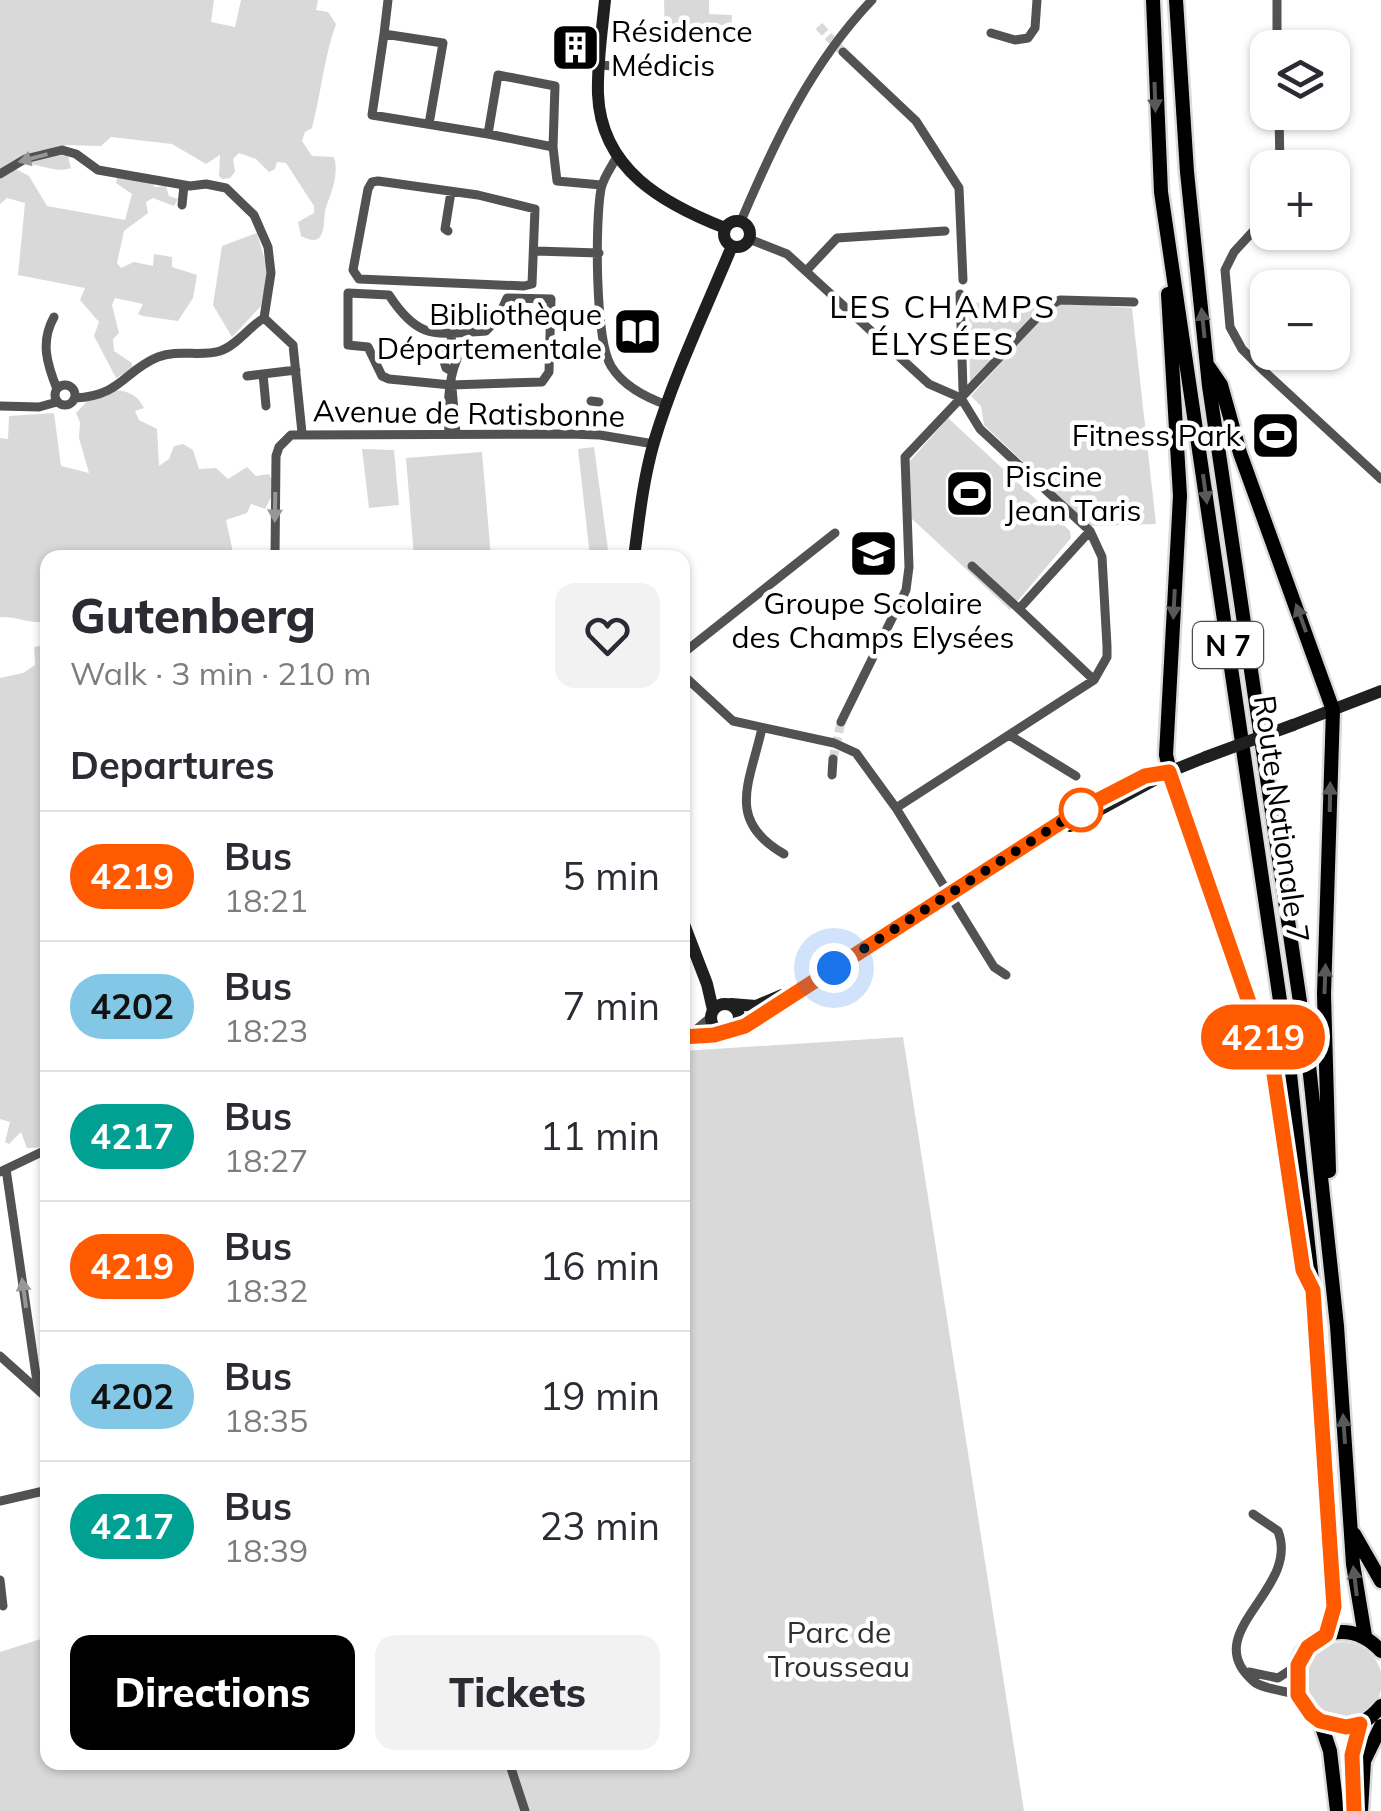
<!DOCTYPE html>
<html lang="en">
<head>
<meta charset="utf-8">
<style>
	body { margin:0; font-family:Mulish,sans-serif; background:#f2f2f3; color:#2b2b33; height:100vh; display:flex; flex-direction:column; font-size:38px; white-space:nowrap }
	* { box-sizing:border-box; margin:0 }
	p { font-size:32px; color:#7c7c81 }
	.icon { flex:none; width:55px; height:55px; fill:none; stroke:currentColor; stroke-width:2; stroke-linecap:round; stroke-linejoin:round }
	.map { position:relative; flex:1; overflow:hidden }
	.details { position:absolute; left:40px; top:550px; width:650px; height:1220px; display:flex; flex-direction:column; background:#fff; border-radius:20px; box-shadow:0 2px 8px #0004 }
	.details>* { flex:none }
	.badge { padding:0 20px; border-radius:32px; font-size:35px; line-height:65px }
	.fabs { position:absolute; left:1250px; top:30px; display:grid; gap:20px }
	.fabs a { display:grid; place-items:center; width:100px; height:100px; border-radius:20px; background:#fff; box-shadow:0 2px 8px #0004; font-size:50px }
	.you { position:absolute; width:50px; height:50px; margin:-25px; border:8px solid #fff; border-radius:50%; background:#1a73e8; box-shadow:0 0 0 15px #1a73e833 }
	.map>.badge { position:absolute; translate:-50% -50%; box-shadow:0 0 0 5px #fff }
	h2 { padding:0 30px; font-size:38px; line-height:90px }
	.round { display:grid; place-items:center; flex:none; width:105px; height:105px; border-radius:20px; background:#f2f2f3 }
	.overview { display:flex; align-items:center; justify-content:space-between; height:170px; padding:0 30px }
	h1 { font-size:48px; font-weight:800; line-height:75px }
	.primary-button { display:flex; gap:20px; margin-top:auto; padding:20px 30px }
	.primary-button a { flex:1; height:115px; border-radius:20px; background:#000; color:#fff; font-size:40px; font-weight:800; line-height:115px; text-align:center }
	.primary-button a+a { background:#f2f2f3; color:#2b2b33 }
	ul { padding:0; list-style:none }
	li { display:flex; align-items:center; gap:30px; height:130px; padding:0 30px; border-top:2px solid #e1e1e2 }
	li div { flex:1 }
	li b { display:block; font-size:38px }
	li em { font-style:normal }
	li .badge { min-width:110px; font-weight:700; text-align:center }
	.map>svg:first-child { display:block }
	.green { fill:#d9d9d9 }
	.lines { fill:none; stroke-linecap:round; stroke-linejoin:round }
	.street-tunnel { stroke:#d9d9d9; stroke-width:9; stroke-dasharray:9 4.5; stroke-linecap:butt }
	.primary-casing { stroke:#dbdbdb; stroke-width:19 }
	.street { stroke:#525252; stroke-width:9 }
	.secondary { stroke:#1f1f1f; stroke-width:12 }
	.primary { stroke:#000; stroke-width:14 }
	.secondary-bridge { stroke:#1f1f1f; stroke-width:12 }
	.oneway { fill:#595959 }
	.oneway2 { fill:#979797 }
	.line-casing { stroke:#fff; stroke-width:22 }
	.line { stroke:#ff5a00; stroke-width:15 }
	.walk { stroke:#000; stroke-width:10; stroke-dasharray:0 18 }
	.stop-dot { fill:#fff; stroke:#ff5a00; stroke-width:5 }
	.labels { text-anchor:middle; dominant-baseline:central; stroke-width:9; stroke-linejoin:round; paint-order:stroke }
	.shield { fill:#fff; stroke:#4c4c4c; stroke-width:2.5 }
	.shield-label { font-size:28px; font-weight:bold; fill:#000 }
	.poi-label { font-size:30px; fill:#000; stroke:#fff; text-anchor:start }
	.street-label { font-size:30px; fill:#000; stroke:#fff }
	.park-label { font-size:30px; fill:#303030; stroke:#fff }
	.neighbourhood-label { font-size:32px; letter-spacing:2.5px; fill:#000; stroke:#fff }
</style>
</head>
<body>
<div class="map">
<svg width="1381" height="1811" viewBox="0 0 1381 1811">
	<rect width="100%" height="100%" fill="#fff"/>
	<path class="green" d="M 0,0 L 214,0 L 211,22 L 235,27 L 241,0 L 318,0 L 316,10 L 328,12 L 336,24 C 324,57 321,94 312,128 L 305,132 L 302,141 L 312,156 L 334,157 C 339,174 332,191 326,207 C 322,220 329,251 301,236 L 298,222 L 314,213 L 314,206 L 286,163 L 277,162 L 275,169 L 269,172 L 256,159 L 239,153 L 233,159 L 235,172 L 230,178 L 222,179 L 219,176 L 220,155 L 206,164 L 172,144 L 111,137 L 101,146 L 65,145 L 71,168 C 55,174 37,162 19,163 L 16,169 L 29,176 L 47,206 L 125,220 L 132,194 L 116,183 L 117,177 L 150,180 L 155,187 L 166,186 L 169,196 L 178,199 L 174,206 L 153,198 L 146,202 L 148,213 L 124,231 L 117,263 L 121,268 L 134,262 L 153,266 L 154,254 L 172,257 L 172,267 L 197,275 L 193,298 L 178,321 L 143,316 L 138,314 L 143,304 L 115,298 L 112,305 L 119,333 L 113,339 L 114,351 L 132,363 L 132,369 L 116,378 L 94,336 L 99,322 L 80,300 L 85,288 L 18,275 L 25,203 L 7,198 L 0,204 Z
		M 664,0 L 709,0 L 709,14 L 732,15 L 731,39 L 665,38 Z
		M 257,233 L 268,271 L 261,306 L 232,337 L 213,305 L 222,246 Z
		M 1044,300 L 1044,305 L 970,385 L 969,303 Z
		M 1071,303 L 1132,308 L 1156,524 L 1091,526 L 984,425 L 981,406 L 971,396 L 1043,315 L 1055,306 Z
		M 113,390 C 128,391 137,394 144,408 L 135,411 L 139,420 L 157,429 L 159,466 L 169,459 L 174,446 L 183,444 L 193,450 L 199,469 L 216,468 L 228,479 L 247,467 L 256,476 L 269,474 L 276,488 L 265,509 L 251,504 L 247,513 L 226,520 L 234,557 L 48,558 L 47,621 C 31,625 17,616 0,617 L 0,438 L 8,439 L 9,416 L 54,413 L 61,466 L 89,473 L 79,438 L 80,422 L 76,413 L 92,396 Z
		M 948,418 L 1070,531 L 1071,538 L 1010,610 L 911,518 L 910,461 Z
		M 594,447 L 609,557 L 590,557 L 578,449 Z
		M 362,449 L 394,450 L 399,505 L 369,508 Z
		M 482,452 L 491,557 L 414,557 L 406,458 Z
		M 47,644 L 48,1147 L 27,1148 L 21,1132 L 9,1144 L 5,1142 L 10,1122 L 0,1119 L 0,678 L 23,673 L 35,665 L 34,647 Z
		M 903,1037 L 1024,1811 L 0,1811 L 0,1652 L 47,1637 L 48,1762 L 682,1762 L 683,1051 Z
		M1304 1681a39 39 0 1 1 78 0a39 39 0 1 1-78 0Z"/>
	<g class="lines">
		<path class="street-tunnel" d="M 819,26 L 843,52
			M 833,759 L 841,722"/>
		<defs>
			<path id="primary" d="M 1153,0 L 1161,192 L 1288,1055 L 1313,1290 L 1332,1549 L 1334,1607 L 1326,1635
				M 1176,0 L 1187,172 L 1209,386 L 1308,1056 L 1337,1326 L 1353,1564 L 1365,1636
				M 1168,294 L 1180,496 L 1166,755 L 1175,792 L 1274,1073 L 1298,1237
				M 1208,366 L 1221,385 L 1240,453 L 1333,710 L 1324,994 L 1329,1171
				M 1354,1534 L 1381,1581
				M 1381,1651 C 1368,1637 1352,1629 1332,1633 C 1253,1652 1322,1776 1381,1706
				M 1320,1721 L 1330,1751 L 1337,1811
				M 1353,1795 L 1352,1755 L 1360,1724
				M 1361,1811 L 1364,1761 L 1381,1726"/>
		</defs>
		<use href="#primary" class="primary-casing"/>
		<path class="street" d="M 991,33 L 1015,40 L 1028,38 L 1035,28 L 1037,0
			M 384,34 L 388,0
			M 1277,48 L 1277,0
			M 843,52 L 916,121 L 959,188 L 963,280
			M 600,65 L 651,69
			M 1279,112 L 1280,168
			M 429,124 L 443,43 L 384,34 L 372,115 L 488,134
			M 553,147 L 488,134 L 498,75 L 555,86 L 553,147 L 557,181 L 601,185
			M 618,155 C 612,166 603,178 601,189 C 595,222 595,339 611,366 C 623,386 645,397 667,405
			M 0,174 L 25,159 L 62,150 L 76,154 L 98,170 L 190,186 L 206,184 L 226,188 L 254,215 L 268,247 L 271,273 L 264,318 C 249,327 236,346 220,351 C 200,357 178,349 158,357 C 125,370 121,396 75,398
			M 378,181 L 478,195 L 535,209 L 532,284 L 524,286 L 359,279 L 353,270 L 368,189 L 372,182 Z
			M 182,205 L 184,185
			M 1268,215 L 1234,252 L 1225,270 L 1230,327 L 1242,349 L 1265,372 L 1381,479
			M 741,221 C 775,141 811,64 872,0
			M 448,231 L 445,229 L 451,192
			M 749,239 L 787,254 L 929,384 L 961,398 L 980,429 L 1090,531 L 1102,557 L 1107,646 L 1107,657 L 1094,680 L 896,808
			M 536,251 L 599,253
			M 807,270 L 837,238 L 945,231
			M 348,293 L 389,295 C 419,341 435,334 486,331 L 498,318 L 507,298 L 551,299 L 549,372 L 542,382 L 451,385 L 389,379 L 382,376 L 368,347 L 348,345 Z
			M 960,294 L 963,390
			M 54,317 C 40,342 47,364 57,389
			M 264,318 L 293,345 L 302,433
			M 451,371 L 446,368 L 443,358 L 451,342
			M 247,376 L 263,374
			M55 395a10 10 0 1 1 20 0a10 10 0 1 1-20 0Z
			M 452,388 L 456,434
			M 591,401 L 599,402
			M 0,406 L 39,407 L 57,402
			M 266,406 L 263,374 L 296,370
			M 449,434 C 448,408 447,383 457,359 L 451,342 L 452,333
			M 1090,531 L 1019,609 L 1094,680
			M 275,558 L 276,456 L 279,447 L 291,435 L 569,434 L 600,435 L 654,444
			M 972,566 L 1019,609
			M 682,654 L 835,533
			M 682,674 L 733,721 L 834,743 L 856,753 L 896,808 L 994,967 L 1006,975
			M 841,722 L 906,590 L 909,567 L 905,457 L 1048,306 L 1060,300 L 1134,302
			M 762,728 C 750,783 725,820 784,854
			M 1009,735 L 1076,776
			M 832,775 L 833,759
			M 691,1034 L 711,1017
			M 682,1037 L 724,1032
			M 6,1169 L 38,1389
			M 0,1172 L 48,1149
			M 0,1356 L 48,1399
			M 0,1501 L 48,1490
			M 1253,1514 L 1278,1531 C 1301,1590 1197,1632 1253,1681 C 1262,1689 1286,1691 1299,1695
			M 0,1580 L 3,1606
			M 1249,1672 L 1278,1678 L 1298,1665
			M 509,1762 L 525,1811"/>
		<path class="secondary" d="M 605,0 C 602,31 597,63 598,94 C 601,170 664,204 725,228
			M724 234a13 13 0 1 1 26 0a13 13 0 1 1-26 0Z
			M 634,558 C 639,519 643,480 654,442 C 674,375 705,311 732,246
			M 1293,725 L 1381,691
			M 1070,826 L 1169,772 L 1206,757
			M 682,919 L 707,984 L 713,1010
			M711 1018a14 14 0 1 1 28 0a14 14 0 1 1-28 0Z
			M 731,1004 L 756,1006 L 782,995
			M 736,1028 L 772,1010 L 807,984 L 1083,808 L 1145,775 L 1169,772"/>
		<use href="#primary" class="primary"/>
		<path class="secondary-bridge" d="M 1206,757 L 1293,725"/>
	</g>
	<defs><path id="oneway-solid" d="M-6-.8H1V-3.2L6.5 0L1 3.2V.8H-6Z" transform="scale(2.5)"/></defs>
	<g class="oneway">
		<use href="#oneway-solid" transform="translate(1155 97) rotate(88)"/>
		<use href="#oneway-solid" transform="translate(1203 323) rotate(-96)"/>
		<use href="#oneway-solid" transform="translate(1205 489) rotate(82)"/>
		<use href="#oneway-solid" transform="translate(1174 604) rotate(93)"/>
		<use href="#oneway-solid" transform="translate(1301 618) rotate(-110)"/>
		<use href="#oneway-solid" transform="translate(1330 797) rotate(-89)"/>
		<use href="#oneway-solid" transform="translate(1325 979) rotate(-88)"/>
		<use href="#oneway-solid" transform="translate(1344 1429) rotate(-94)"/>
		<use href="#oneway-solid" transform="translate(1355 1581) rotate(-97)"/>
	</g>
	<g class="oneway2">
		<use href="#oneway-solid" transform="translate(33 158) rotate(165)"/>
		<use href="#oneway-solid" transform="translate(275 507) rotate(91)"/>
		<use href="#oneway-solid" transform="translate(24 1293) rotate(-98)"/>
	</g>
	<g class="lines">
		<defs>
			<path id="line" d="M 682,1037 L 714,1035 L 745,1026 L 1083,808 L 1145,776 L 1169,772 L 1274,1074 L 1303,1270 L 1313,1290 L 1334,1607 L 1326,1635 L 1308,1647 L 1298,1665 L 1298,1695 L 1311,1714 L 1320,1721 L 1346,1727 L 1360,1724 L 1352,1755 L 1354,1811"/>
		</defs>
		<use href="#line" class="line-casing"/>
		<use href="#line" class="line"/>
		<path class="walk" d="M 834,968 L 1083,808 L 1081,810"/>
	</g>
	<defs>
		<symbol id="building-square" viewBox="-11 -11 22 22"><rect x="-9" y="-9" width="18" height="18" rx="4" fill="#000" stroke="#fff"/><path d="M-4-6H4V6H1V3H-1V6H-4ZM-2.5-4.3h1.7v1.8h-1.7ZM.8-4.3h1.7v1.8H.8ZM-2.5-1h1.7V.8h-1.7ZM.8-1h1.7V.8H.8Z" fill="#fff"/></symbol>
		<symbol id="library-square" viewBox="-11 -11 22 22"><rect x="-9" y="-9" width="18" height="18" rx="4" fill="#000" stroke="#fff"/><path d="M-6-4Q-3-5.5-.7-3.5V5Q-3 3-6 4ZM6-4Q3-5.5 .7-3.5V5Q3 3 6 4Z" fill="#fff"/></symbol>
		<symbol id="stadium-square" viewBox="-11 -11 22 22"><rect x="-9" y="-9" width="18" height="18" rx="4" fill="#000" stroke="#fff"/><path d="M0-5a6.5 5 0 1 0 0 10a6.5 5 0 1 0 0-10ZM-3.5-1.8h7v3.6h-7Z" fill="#fff"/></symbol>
		<symbol id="school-square" viewBox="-11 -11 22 22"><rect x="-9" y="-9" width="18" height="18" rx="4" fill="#000" stroke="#fff"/><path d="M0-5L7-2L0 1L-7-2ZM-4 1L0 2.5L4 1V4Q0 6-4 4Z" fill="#fff"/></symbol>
	</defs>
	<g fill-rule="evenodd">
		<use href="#building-square" x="548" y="20" width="55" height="55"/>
		<use href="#library-square" x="610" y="304" width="55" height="55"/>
		<use href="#stadium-square" x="1248" y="408" width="55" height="55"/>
		<use href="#stadium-square" x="942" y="466" width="55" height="55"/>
		<use href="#school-square" x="846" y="526" width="55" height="55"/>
	</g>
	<circle class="stop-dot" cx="1081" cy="810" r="20"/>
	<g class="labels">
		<rect class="shield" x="1193" y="622" width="70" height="46" rx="8"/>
		<g class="shield-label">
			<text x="1228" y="645">N 7</text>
		</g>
		<g class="poi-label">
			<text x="611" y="31">Résidence<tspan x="611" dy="34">Médicis</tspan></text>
			<text x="602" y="314" text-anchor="end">Bibliothèque<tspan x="602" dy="34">Départementale</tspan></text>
			<text x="1241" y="435" text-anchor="end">Fitness Park</text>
			<text x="1005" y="476">Piscine<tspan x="1005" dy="34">Jean Taris</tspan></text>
			<text x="873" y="603" text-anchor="middle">Groupe Scolaire<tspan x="873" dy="34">des Champs Elysées</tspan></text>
		</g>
		<g class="street-label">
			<text transform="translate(469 413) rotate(1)">Avenue de Ratisbonne</text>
			<text transform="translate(1282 819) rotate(82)">Route Nationale 7</text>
		</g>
		<g class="park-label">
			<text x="839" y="1632">Parc de<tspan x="839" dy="34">Trousseau</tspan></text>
		</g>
		<g class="neighbourhood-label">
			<text x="943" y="306">LES CHAMPS<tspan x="943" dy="37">ÉLYSÉES</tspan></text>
		</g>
	</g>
</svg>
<div class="fabs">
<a><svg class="icon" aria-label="layers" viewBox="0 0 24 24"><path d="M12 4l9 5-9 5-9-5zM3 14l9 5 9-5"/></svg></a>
<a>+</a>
<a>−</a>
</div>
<div class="you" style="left:834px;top:968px"></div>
<b class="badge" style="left:1263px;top:1037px;background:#ff5a00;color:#fff">4219</b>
<section class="details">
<div class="overview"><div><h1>Gutenberg</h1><p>Walk · 3 min · 210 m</p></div><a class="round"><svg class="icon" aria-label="heart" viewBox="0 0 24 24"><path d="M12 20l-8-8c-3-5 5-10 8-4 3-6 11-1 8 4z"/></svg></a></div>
<h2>Departures</h2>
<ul>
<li><span class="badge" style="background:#ff5a00;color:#fff">4219</span><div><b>Bus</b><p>18:21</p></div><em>5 min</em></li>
<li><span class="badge" style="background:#82c8e6;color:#111">4202</span><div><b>Bus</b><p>18:23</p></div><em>7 min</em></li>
<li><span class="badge" style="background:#00a092;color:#fff">4217</span><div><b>Bus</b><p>18:27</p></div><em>11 min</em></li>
<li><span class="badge" style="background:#ff5a00;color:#fff">4219</span><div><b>Bus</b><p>18:32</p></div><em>16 min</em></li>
<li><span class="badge" style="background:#82c8e6;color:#111">4202</span><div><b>Bus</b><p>18:35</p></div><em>19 min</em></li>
<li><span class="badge" style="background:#00a092;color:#fff">4217</span><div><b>Bus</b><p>18:39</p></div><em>23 min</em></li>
</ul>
<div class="primary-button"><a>Directions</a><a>Tickets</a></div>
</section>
</div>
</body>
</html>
